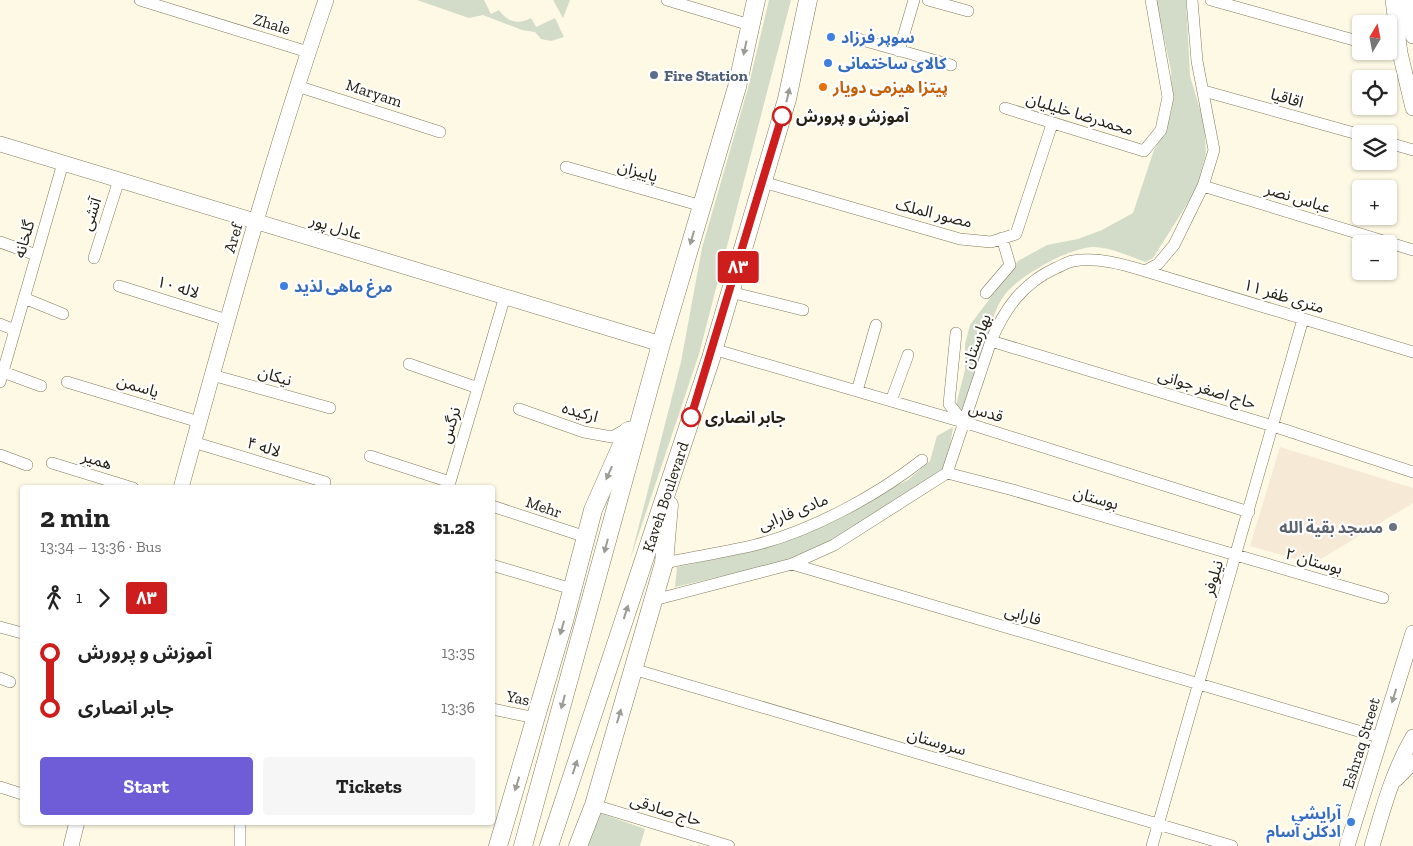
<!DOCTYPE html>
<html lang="en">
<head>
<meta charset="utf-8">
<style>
	body { margin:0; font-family:"Zilla Slab","Noto Sans Arabic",serif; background:#f6f6f6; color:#222; height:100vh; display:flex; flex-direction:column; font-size:19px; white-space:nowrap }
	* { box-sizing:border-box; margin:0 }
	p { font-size:16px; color:#767676 }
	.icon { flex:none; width:28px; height:28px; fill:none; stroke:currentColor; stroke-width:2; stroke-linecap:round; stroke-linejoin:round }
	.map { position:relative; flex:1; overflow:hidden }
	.panel { position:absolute; left:20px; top:485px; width:475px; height:340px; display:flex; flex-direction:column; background:#fff; border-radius:5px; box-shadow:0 1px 4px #0004 }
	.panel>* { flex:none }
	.badge { padding:0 10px; border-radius:4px; font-size:18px; line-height:32px }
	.needle { width:32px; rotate:10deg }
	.buttons { position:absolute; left:1352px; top:15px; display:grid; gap:10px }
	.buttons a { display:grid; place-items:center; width:45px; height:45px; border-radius:5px; background:#fff; box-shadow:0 1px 4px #0004; font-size:25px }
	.map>.badge { position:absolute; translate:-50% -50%; box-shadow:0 0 0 2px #fff }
	.legs { display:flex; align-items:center; gap:8px; height:55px; padding:0 20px; font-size:16px }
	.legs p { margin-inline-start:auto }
	.summary { display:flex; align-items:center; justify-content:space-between; height:85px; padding:0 20px }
	h1 { font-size:28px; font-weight:800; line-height:38px }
	.button { display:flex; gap:10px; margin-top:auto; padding:10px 20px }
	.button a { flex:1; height:58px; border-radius:5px; background:#6e5dd7; color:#fff; font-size:20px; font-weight:800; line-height:58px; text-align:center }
	.button a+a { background:#f6f6f6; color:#222 }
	ul { padding:0 20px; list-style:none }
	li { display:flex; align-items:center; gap:18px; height:55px; font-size:19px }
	li i { display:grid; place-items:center; width:8px; height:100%; margin:0 6px; background:currentColor }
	li i::after { content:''; width:12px; height:12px; margin:-6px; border:4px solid; border-radius:50%; background:#fff }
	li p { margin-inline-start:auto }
	li:first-child i { background:linear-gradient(#0000 50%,currentColor 0) }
	li:last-child i { background:linear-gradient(currentColor 50%,#0000 0) }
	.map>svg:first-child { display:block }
	.education { fill:#f6e9d5 }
	.green { fill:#d2dcc8 }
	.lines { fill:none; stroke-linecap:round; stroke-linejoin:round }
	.minor-casing { stroke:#827b5c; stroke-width:12 }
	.secondary-casing { stroke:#827b5c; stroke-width:16 }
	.primary-casing { stroke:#827b5c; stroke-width:19 }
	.minor { stroke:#fff; stroke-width:11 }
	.secondary { stroke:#fff; stroke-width:15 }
	.primary { stroke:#fff; stroke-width:18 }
	.oneway { fill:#9c9b95 }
	.line-1-casing { stroke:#fff; stroke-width:11 }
	.line-1 { stroke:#cd1d1d; stroke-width:8 }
	.shop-dot { fill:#3f7fe0; stroke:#fff; stroke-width:2 }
	.service-dot { fill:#5c6f8a; stroke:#fff; stroke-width:2 }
	.food-dot { fill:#e8710a; stroke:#fff; stroke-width:2 }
	.stop-1-dot { fill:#fff; stroke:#cd1d1d; stroke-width:2.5 }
	.worship-dot { fill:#6b7280; stroke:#fff; stroke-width:2 }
	.labels { text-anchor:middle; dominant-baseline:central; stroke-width:4.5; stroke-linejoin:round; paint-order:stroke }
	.street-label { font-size:16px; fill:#242114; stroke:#fff }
	.shop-label { font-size:16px; font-weight:bold; fill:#366cbe; stroke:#fff; text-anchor:start }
	.service-label { font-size:16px; font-weight:bold; fill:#4e5e75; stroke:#fff; text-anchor:start }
	.food-label { font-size:16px; font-weight:bold; fill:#c56008; stroke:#fff; text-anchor:start }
	.stop-label { font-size:16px; font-weight:bold; fill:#242114; stroke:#fff; text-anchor:start }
	.worship-label { font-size:16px; font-weight:bold; fill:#5b616d; stroke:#fff; text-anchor:end }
</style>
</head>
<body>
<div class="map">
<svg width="1413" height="846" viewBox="0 0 1413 846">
	<rect width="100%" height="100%" fill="#fef9e4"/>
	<path class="education" d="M 1280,447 L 1413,488 L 1413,503 L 1313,564 L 1250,546 Z"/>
	<path class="green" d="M 417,0 L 484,0 L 491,14 L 499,10 C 507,22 518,25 531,18 L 536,27 L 555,18 L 564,37 L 551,41 L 541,39 L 535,32 L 522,30 L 483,15 L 469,18 Z
		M 553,0 L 570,0 L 563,18 Z
		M 769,0 L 791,0 L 699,354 L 630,560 L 681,362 L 702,248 L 748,88 Z
		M 1156,0 L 1186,0 L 1190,76 L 1204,123 L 1206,153 L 1196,190 L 1153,258 L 1145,262 C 1129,256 1110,247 1093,247 C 1069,248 1022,274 1006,293 C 994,308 989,331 984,349 C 978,370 970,390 962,411 L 955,409 L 965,370 L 965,344 L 970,325 L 1018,261 L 1047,245 L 1078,239 L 1102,230 L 1133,213 L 1154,150 L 1164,133 L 1172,109 L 1171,70 Z
		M 953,427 L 950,446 L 943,472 L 835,539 L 791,560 L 675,587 L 677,567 L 757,550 L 908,480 L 930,461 L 937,436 Z
		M 597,812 L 645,829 L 640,846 L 586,846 Z"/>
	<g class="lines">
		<defs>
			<path id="minor" d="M 140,0 L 308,52
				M 667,0 L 750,25
				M 928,0 L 968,11
				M 1211,0 L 1361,42
				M 855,38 L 951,65
				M 899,51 L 914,0
				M 297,86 L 440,132
				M 1204,91 L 1361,135
				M 1005,108 L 1144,151 L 1161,130 L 1168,97 L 1151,0
				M 1389,143 L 1413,150
				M 566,167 L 702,206
				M 763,182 L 960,239 L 991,242 L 1016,234 L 1052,124
				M 1203,186 L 1413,250
				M 0,242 L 36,255
				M 94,258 L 119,180
				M 1145,271 L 1413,352
				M 119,286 L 227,320
				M 730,292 L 803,310
				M 986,293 L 1010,265 L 1002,238
				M 24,298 L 63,314
				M 0,324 L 15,330
				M 956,333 L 949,404 L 963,422
				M 991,341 L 1273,426 L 1413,472
				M 713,349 L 973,425 L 1249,512
				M 409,364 L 478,388
				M 3,372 L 41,386
				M 212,375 L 330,408
				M 0,382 L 63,163
				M 67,382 L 199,422
				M 857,391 L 876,325
				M 891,401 L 908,355
				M 519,409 L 584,432 L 612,437 L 630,427
				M 193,442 L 325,482
				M 0,455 L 27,465
				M 370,456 L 450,482 L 505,296
				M 52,463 L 133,488
				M 947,473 L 1013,490 L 1383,598
				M 492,506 L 586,537
				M 664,563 C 694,557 725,552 755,545 C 811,531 876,496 922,460
				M 792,564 L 834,545 L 947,473 L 991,341 C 1005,308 1023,283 1056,268 C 1061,266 1067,262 1073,261 C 1098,257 1122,264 1145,271 L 1158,264 L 1174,245 L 1203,186 L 1214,150 L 1197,61 L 1192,0
				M 492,565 L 572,589
				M 654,600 L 792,564 L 1382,738
				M 0,627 L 22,633
				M 633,669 L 1232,846
				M 0,678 L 10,682
				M 492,709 L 536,718
				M 0,787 L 22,794
				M 594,805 L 729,846
				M 240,846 L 240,822
				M 1152,846 L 1303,319"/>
			<path id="secondary" d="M 1393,0 L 1400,53 L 1413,108
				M 1406,0 L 1413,36
				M 0,144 L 661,344
				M 181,488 C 226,324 271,160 326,0
				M 1396,779 L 1413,762
				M 71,846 L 77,822
				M 1347,846 L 1413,633
				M 1372,846 C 1383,809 1393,771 1413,737"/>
			<g id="primary">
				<path d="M 498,846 L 564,621 L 593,510 L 628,431"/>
				<path d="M 523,846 L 661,344 L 737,87 L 756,0"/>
				<path id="s1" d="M 549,846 L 711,358 L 787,99 L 808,0"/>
				<path d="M 578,846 L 594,805 L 664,563 L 669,505"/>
			</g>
		</defs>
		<use href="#minor" class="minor-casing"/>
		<use href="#secondary" class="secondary-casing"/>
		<use href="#primary" class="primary-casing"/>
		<use href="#minor" class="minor"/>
		<use href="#secondary" class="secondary"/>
		<use href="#primary" class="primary"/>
	</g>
	<defs><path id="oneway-solid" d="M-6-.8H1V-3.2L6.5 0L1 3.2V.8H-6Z" transform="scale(1.25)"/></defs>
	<g class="oneway">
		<use href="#oneway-solid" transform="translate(745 48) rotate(102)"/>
		<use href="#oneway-solid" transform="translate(788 95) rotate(-77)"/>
		<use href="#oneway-solid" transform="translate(692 238) rotate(106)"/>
		<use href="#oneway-solid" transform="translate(609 473) rotate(114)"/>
		<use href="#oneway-solid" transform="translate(606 546) rotate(105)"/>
		<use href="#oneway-solid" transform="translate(626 612) rotate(-72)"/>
		<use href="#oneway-solid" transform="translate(562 628) rotate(106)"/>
		<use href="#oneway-solid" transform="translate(1394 696) rotate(107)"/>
		<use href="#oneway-solid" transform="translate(563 702) rotate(105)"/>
		<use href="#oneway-solid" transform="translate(619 716) rotate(-74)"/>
		<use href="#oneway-solid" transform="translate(575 767) rotate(-72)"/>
		<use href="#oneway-solid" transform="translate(517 784) rotate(107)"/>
	</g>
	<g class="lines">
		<defs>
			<path id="line-1" d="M 691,417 L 782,116"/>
		</defs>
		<use href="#line-1" class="line-1-casing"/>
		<use href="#line-1" class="line-1"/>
	</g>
	<g class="shop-dot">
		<circle cx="831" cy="37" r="5"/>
		<circle cx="828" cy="63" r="5"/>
		<circle cx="284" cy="286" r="5"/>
		<circle cx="1351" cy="822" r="5"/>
	</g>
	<circle class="service-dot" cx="654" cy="75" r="5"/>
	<circle class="food-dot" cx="823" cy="87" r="5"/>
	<g class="stop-1-dot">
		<circle cx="782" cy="116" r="9"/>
		<circle cx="691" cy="417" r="9"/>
	</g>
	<circle class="worship-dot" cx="1393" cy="527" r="5"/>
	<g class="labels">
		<g class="street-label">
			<text transform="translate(272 24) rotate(17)">Zhale</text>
			<text transform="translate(374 93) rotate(18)">Maryam</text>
			<text transform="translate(1287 98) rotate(16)">اقاقیا</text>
			<text transform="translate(1080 114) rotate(17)">محمدرضا خلیلیان</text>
			<text transform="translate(638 171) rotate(16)">پاییزان</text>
			<text transform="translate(1298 198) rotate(17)">عباس نصر</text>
			<text transform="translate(934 213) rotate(14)">مصور الملک</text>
			<text transform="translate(91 214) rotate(-72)">آتشی</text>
			<text transform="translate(336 227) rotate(17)">عادل پور</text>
			<text transform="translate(233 238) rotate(-73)">Aref</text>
			<text transform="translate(24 239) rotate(-74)">گلخانه</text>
			<text transform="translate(178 287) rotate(17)">لاله ۱۰</text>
			<text transform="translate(1284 296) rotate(17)">۱۱ متری ظفر</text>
			<text transform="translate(976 341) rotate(-69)">بهارستان</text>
			<text transform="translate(275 376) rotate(16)">نیکان</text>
			<text transform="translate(138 386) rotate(17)">یاسمن</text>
			<text transform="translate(1207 389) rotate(17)">حاج اصغر جوانی</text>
			<text transform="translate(580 412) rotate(16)">ارکیده</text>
			<text transform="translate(986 412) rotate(17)">قدس</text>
			<text transform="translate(450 425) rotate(-73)">نرگس</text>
			<text transform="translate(264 447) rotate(17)">لاله ۴</text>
			<text transform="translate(97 460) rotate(17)">همیر</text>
			<text stroke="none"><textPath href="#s1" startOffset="368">Kaveh Boulevard</textPath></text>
			<text transform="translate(1096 498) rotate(16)">بوستان</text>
			<text transform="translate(544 507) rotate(19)">Mehr</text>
			<text transform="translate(793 512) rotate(-22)">مادی فارابی</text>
			<text transform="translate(1314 561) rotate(16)">بوستان ۲</text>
			<text transform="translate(1213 578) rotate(-74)">نیلوفر</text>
			<text transform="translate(1023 615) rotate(16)">فارابی</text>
			<text transform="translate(518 698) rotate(12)">Yas</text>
			<text transform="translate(937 742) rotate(16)">سروستان</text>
			<text transform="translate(1361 743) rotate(-73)">Eshraq Street</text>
			<text transform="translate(666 810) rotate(17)">حاج صادقی</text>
		</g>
		<g class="shop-label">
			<text x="841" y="37">سوپر فرزاد</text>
			<text x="838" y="63">کالای ساختمانی</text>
			<text x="294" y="286">مرغ ماهی لذید</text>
			<text x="1341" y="813" text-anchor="end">آرایشی<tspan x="1341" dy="18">ادکلن آسام</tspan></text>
		</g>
		<g class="service-label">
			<text x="664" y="75">Fire Station</text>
		</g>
		<g class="food-label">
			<text x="833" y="87">پیتزا هیزمی دویار</text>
		</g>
		<g class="stop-label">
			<text x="796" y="116">آموزش و پرورش</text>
			<text x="705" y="417">جابر انصاری</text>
		</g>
		<g class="worship-label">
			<text x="1383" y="527">مسجد بقیة الله</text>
		</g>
	</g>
</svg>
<div class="buttons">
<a><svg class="needle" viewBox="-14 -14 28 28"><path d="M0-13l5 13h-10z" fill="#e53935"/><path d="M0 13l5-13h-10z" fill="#767676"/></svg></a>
<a><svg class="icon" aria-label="locate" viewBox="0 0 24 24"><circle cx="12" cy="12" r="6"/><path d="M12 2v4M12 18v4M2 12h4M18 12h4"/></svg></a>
<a><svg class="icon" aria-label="layers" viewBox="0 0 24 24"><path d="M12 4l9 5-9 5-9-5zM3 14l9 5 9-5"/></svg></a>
<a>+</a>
<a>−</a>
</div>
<b class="badge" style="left:738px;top:267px;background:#cd1d1d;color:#fff">۸۳</b>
<section class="panel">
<div class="summary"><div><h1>2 min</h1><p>13:34 – 13:36 · Bus</p></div><b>$1.28</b></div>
<div class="legs"><svg class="icon" aria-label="walk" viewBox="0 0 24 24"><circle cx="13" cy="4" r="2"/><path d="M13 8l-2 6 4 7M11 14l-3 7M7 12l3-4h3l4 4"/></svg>1<svg class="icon" aria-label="forward" viewBox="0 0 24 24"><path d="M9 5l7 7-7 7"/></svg><b class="badge" style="background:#cd1d1d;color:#fff">۸۳</b></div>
<ul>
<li><i style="color:#cd1d1d"></i><b>آموزش و پرورش</b><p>13:35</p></li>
<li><i style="color:#cd1d1d"></i><b>جابر انصاری</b><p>13:36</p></li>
</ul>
<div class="button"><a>Start</a><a>Tickets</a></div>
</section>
</div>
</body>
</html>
